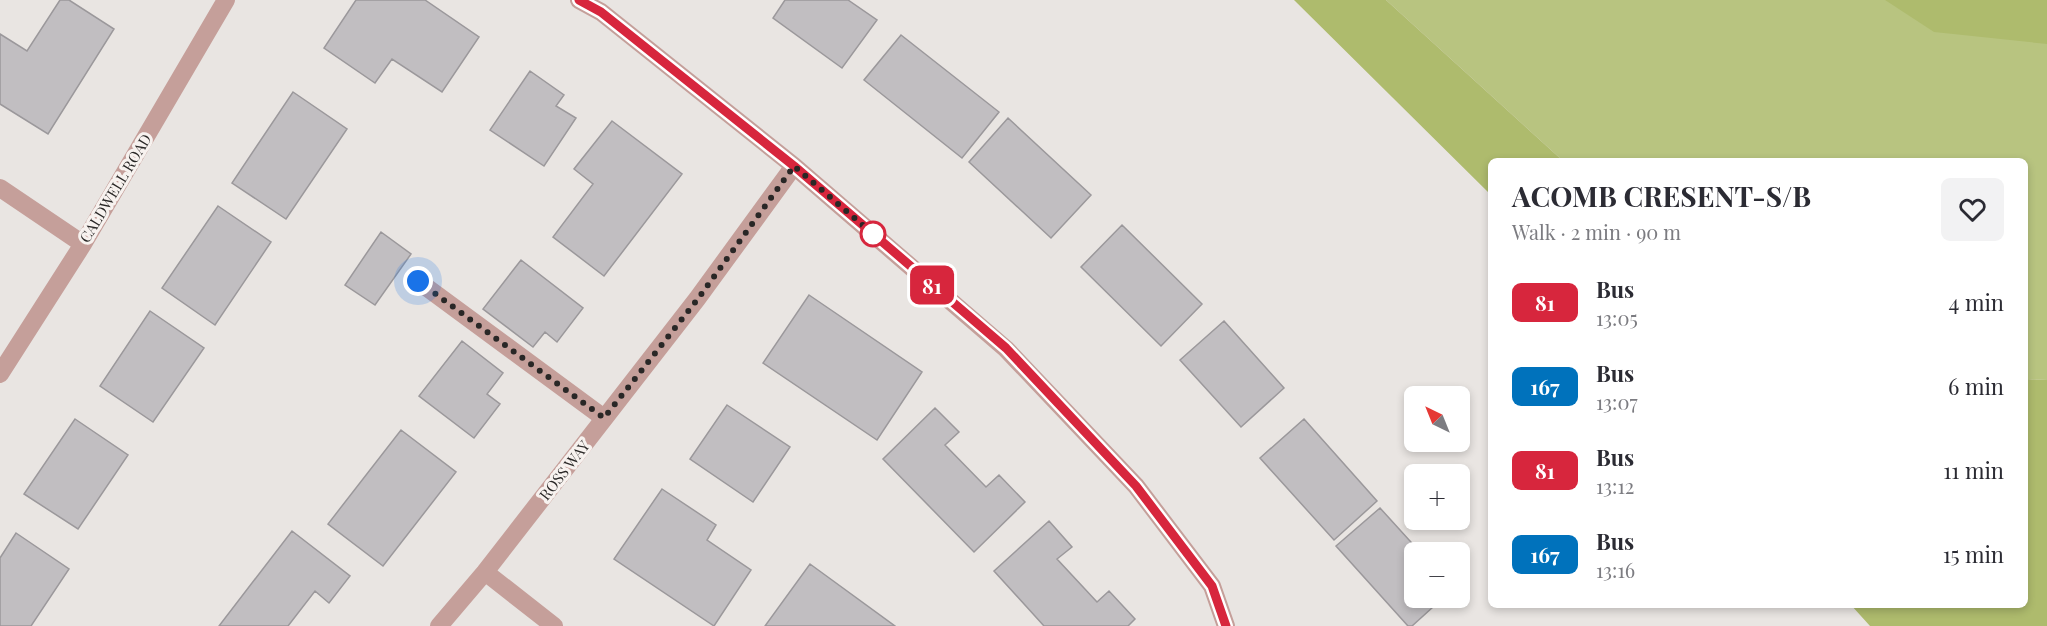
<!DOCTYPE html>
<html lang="en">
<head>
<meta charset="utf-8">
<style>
	body { margin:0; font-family:"Playfair Display",serif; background:#f2f2f3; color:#2b2b33; height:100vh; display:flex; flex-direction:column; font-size:22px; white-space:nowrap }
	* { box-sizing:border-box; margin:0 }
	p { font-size:20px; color:#7c7c81 }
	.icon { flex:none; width:33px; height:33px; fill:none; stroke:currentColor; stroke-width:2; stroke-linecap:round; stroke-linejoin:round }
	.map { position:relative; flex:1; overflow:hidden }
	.side { position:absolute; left:1488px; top:158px; width:540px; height:450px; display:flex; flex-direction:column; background:#fff; border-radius:9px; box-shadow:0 3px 9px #0003 }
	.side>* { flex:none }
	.badge { padding:0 12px; border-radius:9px; font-size:21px; line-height:39px }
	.needle { width:39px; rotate:317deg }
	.buttons { position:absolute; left:1404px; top:386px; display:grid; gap:12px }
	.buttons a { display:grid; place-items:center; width:66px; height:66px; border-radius:9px; background:#fff; box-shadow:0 3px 9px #0003; font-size:30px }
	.you { position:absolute; width:30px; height:30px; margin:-15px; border:4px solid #fff; border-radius:50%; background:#1a73e8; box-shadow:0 0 0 9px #1a73e833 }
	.map>.badge { position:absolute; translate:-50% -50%; box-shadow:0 0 0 3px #fff }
	.round { display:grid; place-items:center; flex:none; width:63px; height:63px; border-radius:9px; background:#f2f2f3 }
	.summary { display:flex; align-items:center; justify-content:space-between; height:102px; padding:0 24px }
	h1 { font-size:28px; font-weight:700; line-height:45px }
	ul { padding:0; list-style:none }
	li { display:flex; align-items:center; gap:18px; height:84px; padding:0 24px }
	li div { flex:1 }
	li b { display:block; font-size:22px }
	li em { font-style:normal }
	li .badge { min-width:66px; font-weight:700; text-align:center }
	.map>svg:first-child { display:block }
	.green { fill:#b8c480 }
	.forest { fill:#aebb6d }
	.building { fill:#c1bec1; stroke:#9b989b; stroke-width:1.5 }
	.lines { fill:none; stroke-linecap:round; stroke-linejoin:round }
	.service { stroke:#c59f9a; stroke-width:18 }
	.minor { stroke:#c59f9a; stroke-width:18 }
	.line-casing { stroke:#fff; stroke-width:14 }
	.line { stroke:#d7263d; stroke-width:9 }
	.walk { stroke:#292726; stroke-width:6; stroke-dasharray:0 10.8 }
	.stop-dot { fill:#fff; stroke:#d7263d; stroke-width:3 }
	.labels { text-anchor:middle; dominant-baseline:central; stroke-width:6; stroke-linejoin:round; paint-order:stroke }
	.street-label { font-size:15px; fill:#292726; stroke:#f7f2ef }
</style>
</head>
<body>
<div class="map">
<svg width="2047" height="626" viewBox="0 0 2047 626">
	<rect width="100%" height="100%" fill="#e9e5e2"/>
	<path class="green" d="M 1386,0 L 2047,0 L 2047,380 L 2025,379 L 2025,160 L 1562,160 Z"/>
	<path class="forest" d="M 1294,0 L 1386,0 L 1562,160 L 1491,160 L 1491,195 Z
		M 1885,0 L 2047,0 L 2047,44 L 1934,32 Z
		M 2025,379 L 2047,380 L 2047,626 L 1870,626 L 1851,605 L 2025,604 Z"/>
	<path class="building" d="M 60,0 L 69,0 L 114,29 L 48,134 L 0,104 L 0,34 L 27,51 Z
		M 356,0 L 425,0 L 479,37 L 442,92 L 392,59 L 375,83 L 324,48 Z
		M 785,0 L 848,0 L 877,20 L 842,68 L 773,18 Z
		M 901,35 L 999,112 L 962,158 L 864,80 Z
		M 530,71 L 564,95 L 556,106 L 576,118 L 544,166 L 490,130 Z
		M 293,92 L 347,129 L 286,219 L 232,183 Z
		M 1008,118 L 1091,195 L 1051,238 L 969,162 Z
		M 612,121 L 682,174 L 604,276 L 553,237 L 593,184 L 574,169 Z
		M 218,206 L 271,242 L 215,325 L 162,288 Z
		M 1122,225 L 1202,304 L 1161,346 L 1081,267 Z
		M 381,232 L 411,254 L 375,305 L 345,285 Z
		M 521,260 L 583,308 L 557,342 L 545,332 L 533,347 L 483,309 Z
		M 809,295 L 922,372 L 877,440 L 763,363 Z
		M 150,311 L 204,348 L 153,422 L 100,386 Z
		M 1224,321 L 1284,388 L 1241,427 L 1180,360 Z
		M 462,341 L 503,373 L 487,394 L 500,404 L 474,438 L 419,396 Z
		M 727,405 L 790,447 L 753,502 L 690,459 Z
		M 935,408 L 959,432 L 945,445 L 986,487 L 999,475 L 1025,502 L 974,552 L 883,459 Z
		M 75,419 L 128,455 L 78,529 L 24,494 Z
		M 1304,419 L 1377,501 L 1334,540 L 1260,458 Z
		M 401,430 L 456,472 L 383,566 L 328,524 Z
		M 662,489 L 716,525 L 707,540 L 751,570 L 714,626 L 614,559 Z
		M 1380,508 L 1420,552 L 1414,552 L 1414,597 L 1444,597 L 1412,626 L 1408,626 L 1336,546 Z
		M 1049,521 L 1072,547 L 1057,559 L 1097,602 L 1109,591 L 1135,619 L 1128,626 L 1044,626 L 994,571 Z
		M 292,531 L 350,576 L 329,603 L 315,591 L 288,626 L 219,626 Z
		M 16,533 L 69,569 L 31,626 L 0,626 L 0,558 Z
		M 810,564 L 895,626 L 765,626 Z"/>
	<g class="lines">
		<path class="service" d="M 418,281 L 604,418"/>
		<path class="minor" d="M 579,0 L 601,12 L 794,166 L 1006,349 L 1136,486 L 1212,586 L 1226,626
			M 0,188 L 83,244
			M 0,374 L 83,244 L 226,0
			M 485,572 L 554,626
			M 439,626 L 485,572 L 697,299 L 794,166"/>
	</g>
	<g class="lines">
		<defs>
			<path id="line" d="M 579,0 L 601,12 L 794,166 L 1006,348 L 1136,486 L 1212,586 L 1226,626"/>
		</defs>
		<use href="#line" class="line-casing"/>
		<use href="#line" class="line"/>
		<path class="walk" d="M 418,281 L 604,418 L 697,300 L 794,166 L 873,234"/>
	</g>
	<circle class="stop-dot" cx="873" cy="234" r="12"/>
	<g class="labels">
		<g class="street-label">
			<text transform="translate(115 188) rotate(-59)">CALDWELL ROAD</text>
			<text transform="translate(564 470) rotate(-52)">ROSS WAY</text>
		</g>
	</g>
</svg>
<div class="buttons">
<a><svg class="needle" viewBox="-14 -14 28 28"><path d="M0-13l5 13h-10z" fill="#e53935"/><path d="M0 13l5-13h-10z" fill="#7c7c81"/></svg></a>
<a>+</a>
<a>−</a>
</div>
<div class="you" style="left:418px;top:281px"></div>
<b class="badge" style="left:932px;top:285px;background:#d7263d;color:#fff">81</b>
<section class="side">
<div class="summary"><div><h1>ACOMB CRESENT-S/B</h1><p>Walk · 2 min · 90 m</p></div><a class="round"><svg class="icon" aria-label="heart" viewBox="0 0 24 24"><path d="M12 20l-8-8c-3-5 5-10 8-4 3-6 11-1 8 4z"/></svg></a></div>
<ul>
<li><span class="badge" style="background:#d7263d;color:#fff">81</span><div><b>Bus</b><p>13:05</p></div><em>4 min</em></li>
<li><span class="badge" style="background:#0072bc;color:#fff">167</span><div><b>Bus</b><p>13:07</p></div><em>6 min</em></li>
<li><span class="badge" style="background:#d7263d;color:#fff">81</span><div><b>Bus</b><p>13:12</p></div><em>11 min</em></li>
<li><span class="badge" style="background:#0072bc;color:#fff">167</span><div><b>Bus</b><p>13:16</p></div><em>15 min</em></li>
</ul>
</section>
</div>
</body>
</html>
